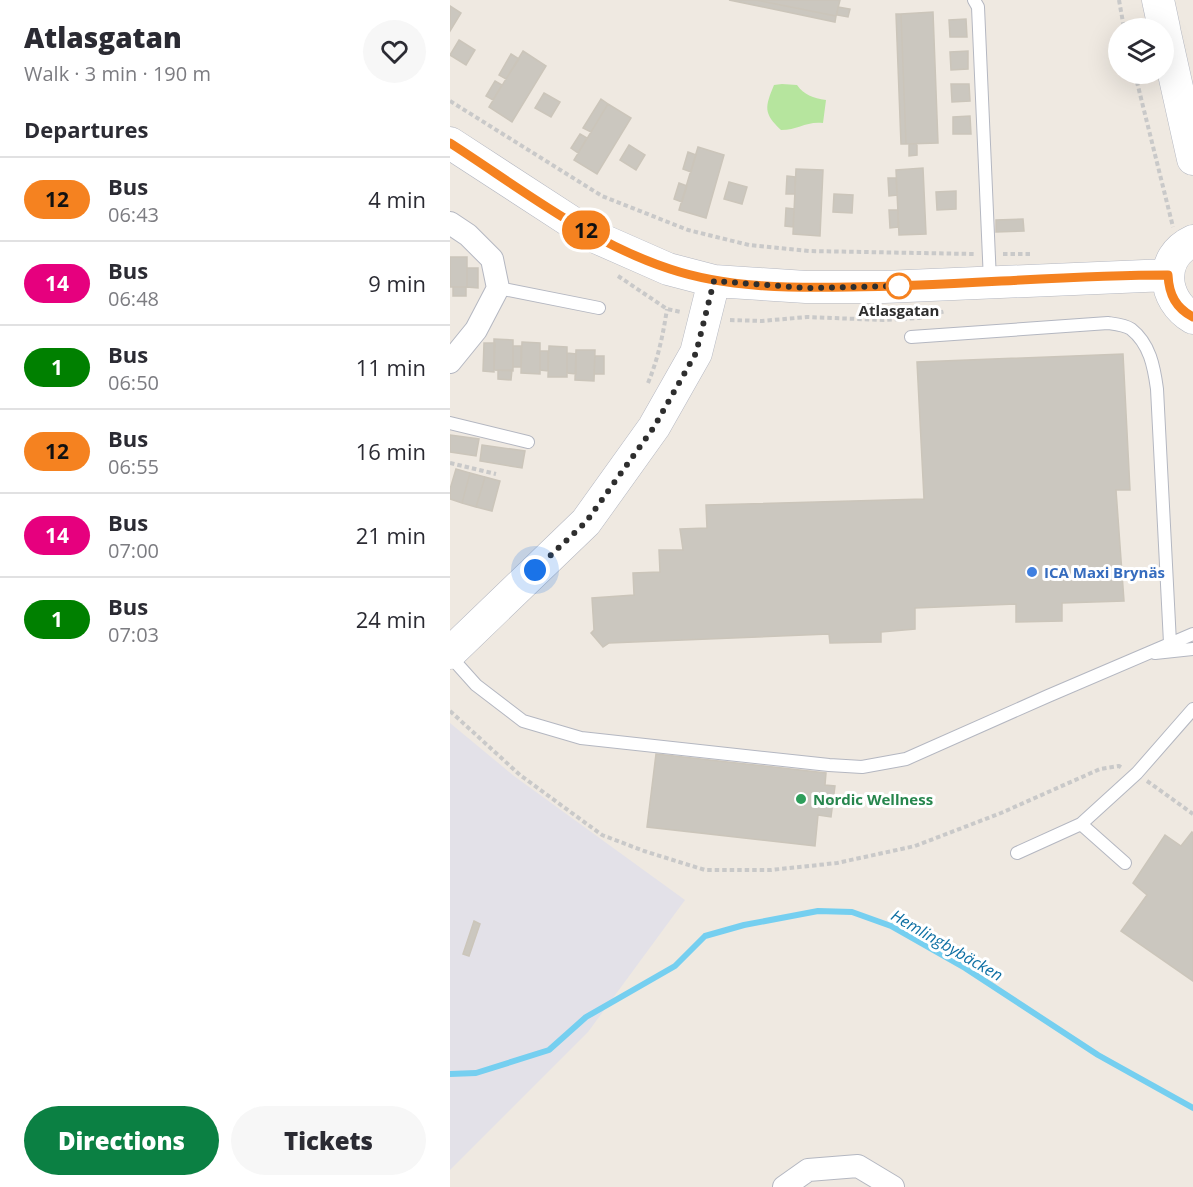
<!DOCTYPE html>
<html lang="en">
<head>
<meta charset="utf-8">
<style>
	body { margin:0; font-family:"Open Sans",sans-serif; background:#f7f7f7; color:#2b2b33; height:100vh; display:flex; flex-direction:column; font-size:22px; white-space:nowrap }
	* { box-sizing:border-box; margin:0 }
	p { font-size:20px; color:#7c7c81 }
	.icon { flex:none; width:33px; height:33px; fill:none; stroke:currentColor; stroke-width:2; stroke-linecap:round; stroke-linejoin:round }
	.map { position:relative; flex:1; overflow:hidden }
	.sheet { display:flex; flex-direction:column; background:#fff; width:450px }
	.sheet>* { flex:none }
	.badge { padding:0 12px; border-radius:20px; font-size:21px; line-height:39px }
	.buttons { position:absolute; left:658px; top:18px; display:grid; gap:12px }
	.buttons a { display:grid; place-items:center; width:66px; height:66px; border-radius:50%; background:#fff; box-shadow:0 6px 24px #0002; font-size:30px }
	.you { position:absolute; width:30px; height:30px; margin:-15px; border:4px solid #fff; border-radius:50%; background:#1a73e8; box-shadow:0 0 0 9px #1a73e833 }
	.map>.badge { position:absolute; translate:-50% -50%; box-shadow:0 0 0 3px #fff }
	h2 { padding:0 24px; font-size:22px; line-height:54px }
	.round { display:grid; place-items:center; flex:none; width:63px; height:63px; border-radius:32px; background:#f7f7f7 }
	.summary { display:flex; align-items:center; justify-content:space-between; height:102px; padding:0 24px }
	h1 { font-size:28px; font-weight:800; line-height:45px }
	.action { display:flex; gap:12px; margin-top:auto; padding:12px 24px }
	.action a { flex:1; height:69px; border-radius:36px; background:#0b8043; color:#fff; font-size:24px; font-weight:800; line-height:69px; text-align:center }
	.action a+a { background:#f7f7f7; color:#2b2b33 }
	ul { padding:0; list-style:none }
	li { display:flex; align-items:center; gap:18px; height:84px; padding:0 24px; border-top:2px solid #e1e1e2 }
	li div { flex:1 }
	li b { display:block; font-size:22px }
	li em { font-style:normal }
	li .badge { min-width:66px; font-weight:700; text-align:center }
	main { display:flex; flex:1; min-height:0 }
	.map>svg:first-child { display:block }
	.industrial { fill:#e3e1e8 }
	.green { fill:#b6e59e }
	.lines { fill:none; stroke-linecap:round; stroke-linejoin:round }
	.stream { stroke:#75cff0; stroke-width:6 }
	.building { fill:#cbc7bf; stroke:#cbc5ba; stroke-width:1.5 }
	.lane-casing { stroke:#b4b7c1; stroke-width:14 }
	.street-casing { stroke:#b4b7c1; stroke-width:24 }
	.secondary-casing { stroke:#b4b7c1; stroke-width:33 }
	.path { stroke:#c9c9c9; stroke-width:4; stroke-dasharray:4.5 3; stroke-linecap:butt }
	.lane { stroke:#fff; stroke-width:12 }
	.street { stroke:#fff; stroke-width:22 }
	.secondary { stroke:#fff; stroke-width:32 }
	.line-casing { stroke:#fff; stroke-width:14 }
	.line { stroke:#f58220; stroke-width:9 }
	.walk { stroke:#2e2e2e; stroke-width:6; stroke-dasharray:0 10.8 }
	.stop-dot { fill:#fff; stroke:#f58220; stroke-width:3 }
	.shop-dot { fill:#3f7fe0; stroke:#fff; stroke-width:2 }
	.leisure-dot { fill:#2e9e5b; stroke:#fff; stroke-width:2 }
	.labels { text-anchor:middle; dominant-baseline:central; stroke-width:6; stroke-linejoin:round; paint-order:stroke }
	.stop-label { font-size:15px; font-weight:bold; fill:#2e2e2e; stroke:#fff }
	.shop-label { font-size:15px; font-weight:bold; fill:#366cbe; stroke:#fff; text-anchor:start }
	.leisure-label { font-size:15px; font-weight:bold; fill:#27864d; stroke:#fff; text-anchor:start }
	.water-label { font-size:16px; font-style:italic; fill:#0d6fa3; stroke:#fff }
</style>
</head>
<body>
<main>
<section class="sheet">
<div class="summary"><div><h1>Atlasgatan</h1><p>Walk · 3 min · 190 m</p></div><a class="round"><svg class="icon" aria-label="heart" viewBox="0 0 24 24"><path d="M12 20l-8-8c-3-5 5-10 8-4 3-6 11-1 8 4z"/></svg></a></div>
<h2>Departures</h2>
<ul>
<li><span class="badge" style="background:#f58220;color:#111">12</span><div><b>Bus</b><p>06:43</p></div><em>4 min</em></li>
<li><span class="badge" style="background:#e6007e;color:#fff">14</span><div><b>Bus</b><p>06:48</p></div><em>9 min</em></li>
<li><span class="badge" style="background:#008000;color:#fff">1</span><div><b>Bus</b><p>06:50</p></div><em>11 min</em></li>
<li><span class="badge" style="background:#f58220;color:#111">12</span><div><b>Bus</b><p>06:55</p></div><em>16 min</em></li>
<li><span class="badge" style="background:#e6007e;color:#fff">14</span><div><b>Bus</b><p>07:00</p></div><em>21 min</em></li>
<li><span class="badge" style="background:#008000;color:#fff">1</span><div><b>Bus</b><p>07:03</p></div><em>24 min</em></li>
</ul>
<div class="action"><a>Directions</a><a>Tickets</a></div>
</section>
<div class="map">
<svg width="743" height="1187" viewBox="0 0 743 1187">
	<rect width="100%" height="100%" fill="#efe9e1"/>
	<path class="industrial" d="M 0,723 L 64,776 L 235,900 L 138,1032 L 0,1170 Z"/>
	<path class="green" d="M 332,84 L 347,85 C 354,95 363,98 376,100 L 373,123 C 356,121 348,130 331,130 C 313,113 315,107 324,85 Z"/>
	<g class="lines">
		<path class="stream" d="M 0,1074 L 26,1073 L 99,1050 L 136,1017 L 225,966 L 255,936 L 294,925 L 368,911 L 402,912 L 441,926 L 515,968 L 648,1055 L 743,1108"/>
	</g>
	<path class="building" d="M 279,0 L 306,0 L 386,16 L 385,22 Z
		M 306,0 L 390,0 L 386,16 Z
		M 0,6 L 11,13 L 0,31 Z
		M 388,7 L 400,9 L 398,17 L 387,15 Z
		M 483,12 L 488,143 L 456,144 L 451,14 Z
		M 446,14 L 451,14 L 456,144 L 451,144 Z
		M 516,19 L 517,37 L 500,37 L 499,20 Z
		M 9,40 L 25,50 L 16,65 L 0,55 Z
		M 73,51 L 96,66 L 62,122 L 39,107 Z
		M 518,51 L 518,69 L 501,70 L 500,52 Z
		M 61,54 L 69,59 L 56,79 L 49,75 Z
		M 45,81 L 52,85 L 43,100 L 36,96 Z
		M 501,84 L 519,84 L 520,101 L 502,102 Z
		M 94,93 L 110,102 L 101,117 L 85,108 Z
		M 151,99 L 158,104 L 141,132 L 133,128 Z
		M 158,104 L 181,118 L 147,174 L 124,160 Z
		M 520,116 L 521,134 L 503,134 L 503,117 Z
		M 130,134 L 137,138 L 128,153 L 121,148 Z
		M 459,144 L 467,144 L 467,155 L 459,156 Z
		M 179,145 L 195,155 L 186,170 L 170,160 Z
		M 248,147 L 274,155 L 256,218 L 229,210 Z
		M 238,152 L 246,155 L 241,172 L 233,169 Z
		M 473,168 L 476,234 L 449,235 L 446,170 Z
		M 346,169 L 373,170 L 370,236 L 343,234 Z
		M 337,176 L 345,177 L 345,194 L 336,194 Z
		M 438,178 L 446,178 L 447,195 L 439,196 Z
		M 279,182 L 297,187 L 292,204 L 274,199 Z
		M 229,183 L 237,186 L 232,202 L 224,199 Z
		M 506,191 L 506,209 L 487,210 L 486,192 Z
		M 384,194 L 403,195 L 402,213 L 383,212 Z
		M 336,208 L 344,209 L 343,227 L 335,226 Z
		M 439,210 L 448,210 L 448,227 L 440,228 Z
		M 573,219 L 574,231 L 546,232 L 546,220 Z
		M 0,257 L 17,257 L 17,287 L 0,287 Z
		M 17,268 L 28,268 L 28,288 L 17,287 Z
		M 3,287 L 16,287 L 16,296 L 3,296 Z
		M 44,339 L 63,340 L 63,371 L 44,370 Z
		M 72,342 L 90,343 L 90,374 L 71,373 Z
		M 34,343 L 45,343 L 44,372 L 33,371 Z
		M 63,346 L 71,346 L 71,367 L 63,367 Z
		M 99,346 L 117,347 L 117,377 L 98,377 Z
		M 126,350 L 145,350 L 144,381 L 125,380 Z
		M 90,351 L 98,351 L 98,371 L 90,370 Z
		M 117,353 L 126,354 L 126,374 L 117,373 Z
		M 673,354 L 680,490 L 666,490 L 674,601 L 612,603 L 612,621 L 566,622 L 566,604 L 465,608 L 465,629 L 431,632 L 431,642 L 380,643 L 379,634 L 159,643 L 153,647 L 141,633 L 144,630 L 142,598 L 184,595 L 183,573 L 210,572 L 209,550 L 233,550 L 230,529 L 257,528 L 256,505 L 474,499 L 467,362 Z
		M 145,356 L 154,356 L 154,374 L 144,374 Z
		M 48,370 L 62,370 L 61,380 L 48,379 Z
		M 0,435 L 29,439 L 26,456 L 0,452 Z
		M 32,445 L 75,451 L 72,468 L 30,461 Z
		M 6,469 L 20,473 L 12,503 L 0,499 L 0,489 Z
		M 20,473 L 35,477 L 26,507 L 12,503 Z
		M 35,477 L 50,481 L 42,511 L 26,507 Z
		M 206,754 L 376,773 L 375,785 L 385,786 L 381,817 L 368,815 L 365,846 L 197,827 Z
		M 742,832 L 743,833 L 743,981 L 671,931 L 697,895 L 683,883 L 715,835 L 731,846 Z
		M 24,921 L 30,924 L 19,956 L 13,954 Z"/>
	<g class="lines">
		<defs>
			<path id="lane" d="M 524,0 L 528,7 L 540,281
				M 48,288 L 149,308
				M 461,337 L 658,323 C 665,324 675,325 681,329 C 700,344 704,367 707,389 L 720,643
				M 0,423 L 78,442
				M 705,653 L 743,649
				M 0,656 L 26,685 L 73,721 L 131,738 L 379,765 L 412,767 L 456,759 L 598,696 L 743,634
				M 631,824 L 675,863
				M 567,853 L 631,824 L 687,773 L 743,709"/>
			<path id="street" d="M 0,223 L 18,235 L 42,259 L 48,288 L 26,330 L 0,362
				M 334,1187 L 358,1170 L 408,1166 L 443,1187"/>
			<path id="secondary" d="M 708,0 L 714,28
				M 714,29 L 743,159
				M 0,143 L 143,236 L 218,269 L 264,281 L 356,287 L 434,287 L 718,275
				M 743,241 C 708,257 712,300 743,318
				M 0,653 L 136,522 L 204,427 L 246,353 L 264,281"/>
		</defs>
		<use href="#lane" class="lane-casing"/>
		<use href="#street" class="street-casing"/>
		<use href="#secondary" class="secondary-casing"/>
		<path class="path" d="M 669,0 L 674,28
			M 685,74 L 723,227
			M 0,101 L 152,196 L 238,230 L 299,245 L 359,251 L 524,254
			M 553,254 L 581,254
			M 168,276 L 217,309 L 231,312
			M 280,320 L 312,321 L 357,317 L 433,320 L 469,318 L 496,311
			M 198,383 C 208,359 213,335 217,309
			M 0,463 L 46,474
			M 0,711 L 70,775 L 152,835 L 194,851 L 255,870 L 321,870 L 387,863 L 465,846 L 551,813 L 650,769 L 669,766 L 672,768
			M 697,781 L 743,814"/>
		<use href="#lane" class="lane"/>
		<use href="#street" class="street"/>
		<use href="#secondary" class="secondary"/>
	</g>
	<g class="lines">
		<defs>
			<path id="line" d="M 0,143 C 70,188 140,243 220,269 C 277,288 340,288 400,287 C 506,286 612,275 718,275 C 719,295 726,308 743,317"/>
		</defs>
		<use href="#line" class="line-casing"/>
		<use href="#line" class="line"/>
		<path class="walk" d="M 85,570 L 136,522 L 204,427 L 246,353 L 264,281 L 356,288 L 449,286"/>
	</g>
	<circle class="stop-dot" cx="449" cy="286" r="12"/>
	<circle class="shop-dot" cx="582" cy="572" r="6"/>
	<circle class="leisure-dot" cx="351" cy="799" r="6"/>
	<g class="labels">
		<g class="stop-label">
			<text x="449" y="310">Atlasgatan</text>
		</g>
		<g class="shop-label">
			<text x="594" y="572">ICA Maxi Brynäs</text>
		</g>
		<g class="leisure-label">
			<text x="363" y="799">Nordic Wellness</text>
		</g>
		<g class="water-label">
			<text transform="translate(497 945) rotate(30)">Hemlingbybäcken</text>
		</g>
	</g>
</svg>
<div class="buttons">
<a><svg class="icon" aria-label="layers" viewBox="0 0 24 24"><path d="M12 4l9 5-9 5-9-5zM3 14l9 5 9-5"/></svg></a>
</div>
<div class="you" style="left:85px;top:570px"></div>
<b class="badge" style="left:136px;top:230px;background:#f58220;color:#111">12</b>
</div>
</main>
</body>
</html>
